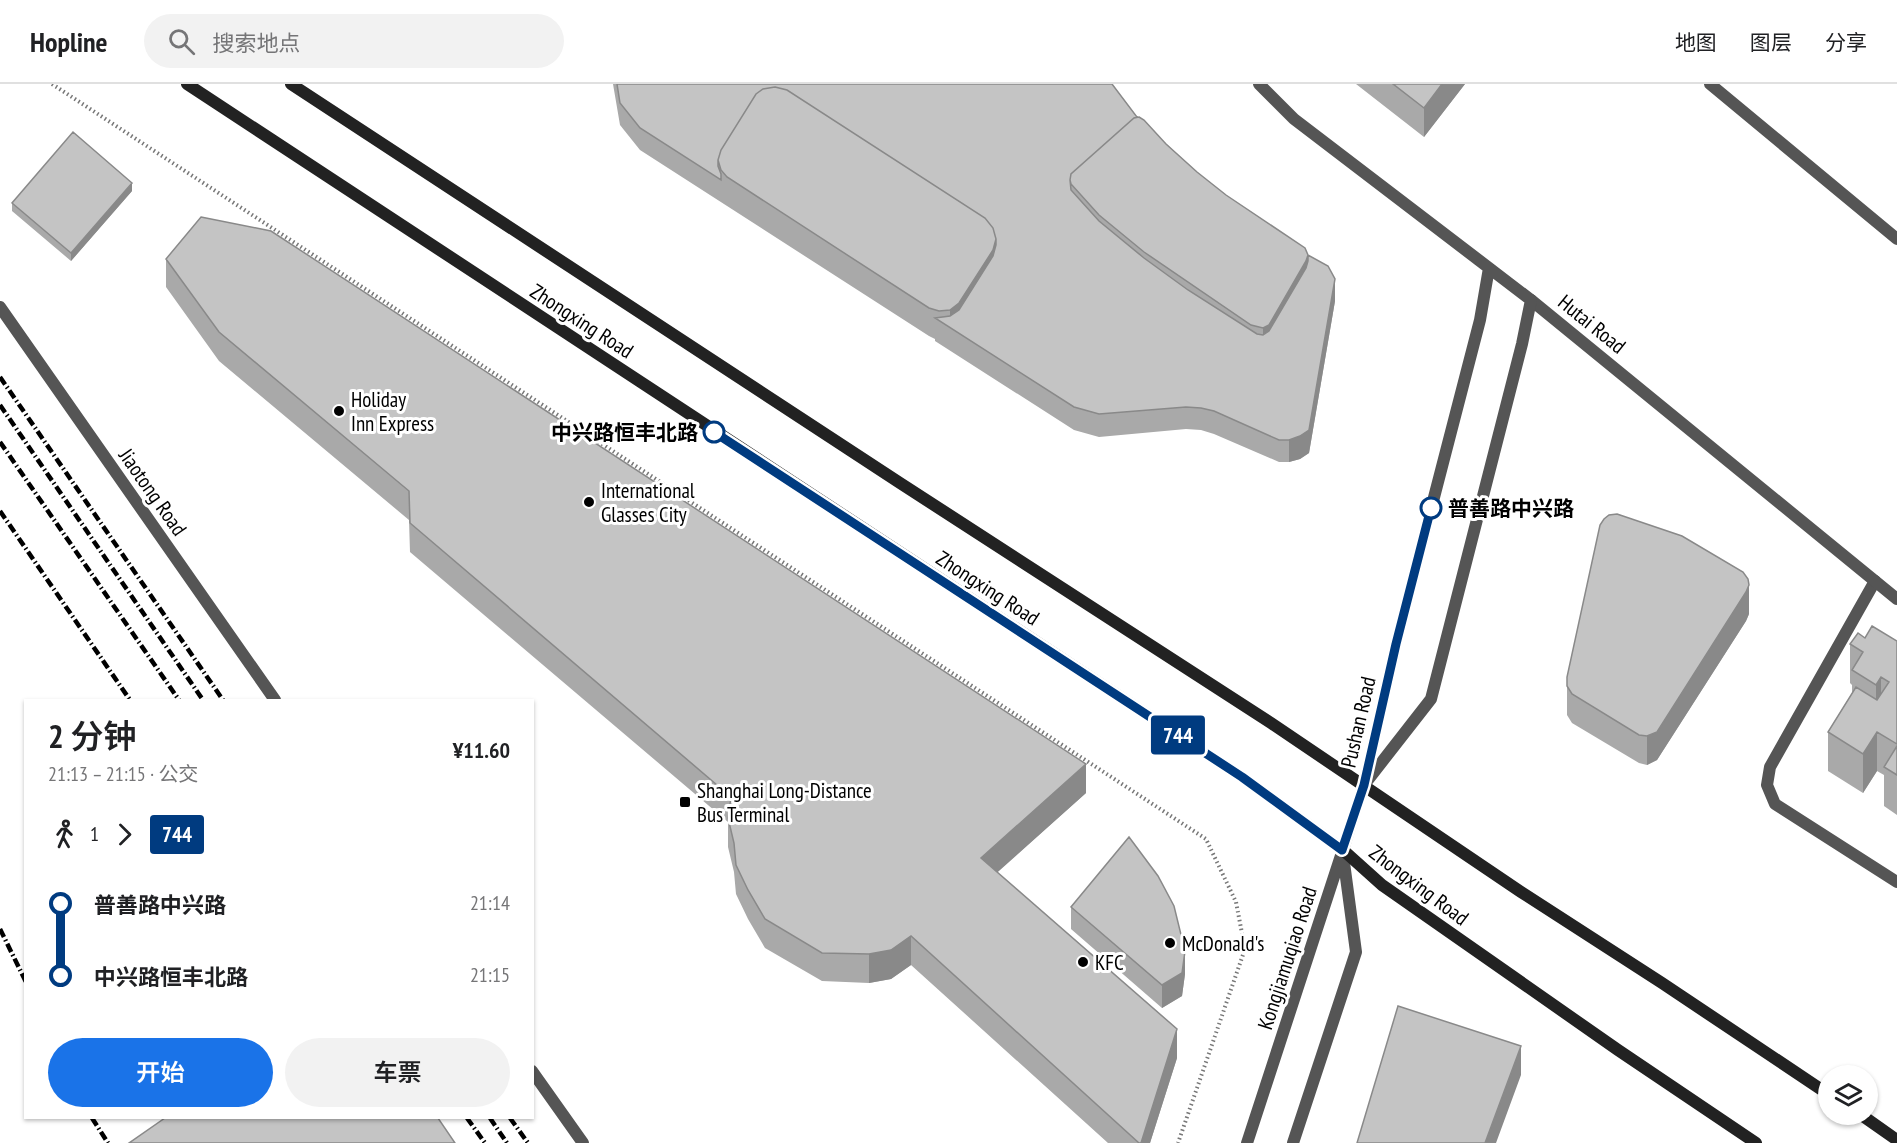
<!DOCTYPE html>
<html lang="zh">
<head>
<meta charset="utf-8">
<style>
	body { margin:0; font-family:"PT Sans Narrow","Noto Sans SC",sans-serif; background:#f2f2f2; color:#202124; height:100vh; display:flex; flex-direction:column; font-size:22px; white-space:nowrap }
	* { box-sizing:border-box; margin:0 }
	p { font-size:20px; color:#757577 }
	.icon { flex:none; width:33px; height:33px; fill:none; stroke:currentColor; stroke-width:2; stroke-linecap:round; stroke-linejoin:round }
	.map { position:relative; flex:1; overflow:hidden }
	.sheet { position:absolute; left:24px; top:615px; width:510px; height:420px; display:flex; flex-direction:column; background:#fff; border-radius:0px; box-shadow:0 2px 4px #0004 }
	.sheet>* { flex:none }
	.badge { padding:0 12px; border-radius:4px; font-size:21px; line-height:39px }
	.controls { position:absolute; left:1818px; top:981px; display:grid; gap:12px }
	.controls a { display:grid; place-items:center; width:60px; height:60px; border-radius:50%; background:#fff; box-shadow:0 2px 4px #0004; font-size:30px }
	.map>.badge { position:absolute; translate:-50% -50%; box-shadow:0 0 0 3px #fff }
	.legs { display:flex; align-items:center; gap:9px; height:66px; padding:0 24px; font-size:20px }
	.legs p { margin-inline-start:auto }
	.headline { display:flex; align-items:center; justify-content:space-between; height:102px; padding:0 24px }
	h1 { font-size:33px; font-weight:600; line-height:45px }
	.cta { display:flex; gap:12px; margin-top:auto; padding:12px 24px }
	.cta a { flex:1; height:69px; border-radius:36px; background:#1a73e8; color:#fff; font-size:24px; font-weight:600; line-height:69px; text-align:center }
	.cta a+a { background:#f2f2f2; color:#202124 }
	ul { padding:0 24px; list-style:none }
	li { display:flex; align-items:center; gap:21px; height:72px; font-size:22px }
	li i { display:grid; place-items:center; width:9px; height:100%; margin:0 8px; background:currentColor }
	li i::after { content:''; width:15px; height:15px; margin:-8px; border:4px solid; border-radius:50%; background:#fff }
	li p { margin-inline-start:auto }
	li:first-child i { background:linear-gradient(#0000 50%,currentColor 0) }
	li:last-child i { background:linear-gradient(currentColor 50%,#0000 0) }
	header { display:flex; align-items:center; gap:36px; box-sizing:border-box; height:84px; padding:0 30px; background:#fff; border-bottom:2px solid #e0e0e0 }
	header strong { font-size:28px }
	nav { display:flex; gap:33px; margin-inline-start:auto; font-size:21px }
	.search { width:420px; height:54px; background:#f2f2f2; display:flex; align-items:center; gap:15px; box-sizing:border-box; padding:0 21px; border-radius:33px; color:#757577; font-size:22px }
	.map>svg:first-child { display:block }
	.lines { fill:none; stroke-linecap:round; stroke-linejoin:round }
	.path { stroke:#777; stroke-width:4; stroke-dasharray:1.5 3; stroke-linecap:butt }
	.service { stroke:#555; stroke-width:12 }
	.minor { stroke:#555; stroke-width:12 }
	.tertiary { stroke:#555; stroke-width:12 }
	.secondary { stroke:#222; stroke-width:12 }
	.rail { stroke:#000; stroke-width:4.5; stroke-dasharray:9 3 1.5 3; stroke-linecap:butt }
	.wall { fill:#a9a9a9 }
	.shaded-wall { fill:#898989 }
	.building { fill:#c4c4c4; stroke:#898989; stroke-width:1.5 }
	.line-1-casing { stroke:#fff; stroke-width:14 }
	.line-1 { stroke:#003b80; stroke-width:9 }
	.poi-dot { fill:#000; stroke:#fff; stroke-width:2 }
	.stop-1-dot { fill:#fff; stroke:#003b80; stroke-width:3 }
	.labels { text-anchor:middle; dominant-baseline:central; stroke-width:6; stroke-linejoin:round; paint-order:stroke }
	.street-label { font-size:21px; fill:#000; stroke:#fff }
	.poi-label { font-size:21px; fill:#000; stroke:#fff; text-anchor:start }
	.stop-label { font-size:21px; font-weight:bold; fill:#000; stroke:#fff; text-anchor:end }
</style>
</head>
<body>
<header>
<strong>Hopline</strong>
<div class="search"><svg class="icon" aria-label="search" viewBox="0 0 24 24"><circle cx="10" cy="10" r="6"/><path d="M15 15l6 6"/></svg>搜索地点</div>
<nav><a>地图</a><a>图层</a><a>分享</a></nav>
</header>
<div class="map">
<svg width="1897" height="1059" viewBox="0 0 1897 1059">
	<rect width="100%" height="100%" fill="#fff"/>
	<g class="lines">
		<path class="path" d="M 52,0 L 1206,755 L 1236,818 L 1245,865 L 1178,1059"/>
		<path class="service" d="M 1875,497 L 1770,683 L 1767,701 L 1775,720 L 1897,798"/>
		<path class="minor" d="M 1531,216 L 1897,515
			M 0,223 L 275,616
			M 532,987 L 583,1059"/>
		<path class="tertiary" d="M 1259,0 L 1294,35 L 1531,216 L 1522,260 L 1431,615 L 1367,697
			M 1710,0 L 1897,155
			M 1247,1059 L 1364,701 L 1396,560 L 1480,236 L 1489,184
			M 1293,1059 L 1356,868 L 1343,771"/>
		<path class="secondary" d="M 187,0 L 1242,693 L 1343,766 L 1382,801 L 1618,966 L 1756,1059
			M 291,0 L 900,399 L 1271,639 L 1521,808 L 1662,899 L 1828,1010
			M 1860,1030 L 1897,1056"/>
		<path class="rail" d="M 0,293 L 223,616
			M 0,321 L 203,616
			M 0,358 L 179,616
			M 0,427 L 130,616
			M 0,845 L 26,898
			M 92,1034 L 108,1059
			M 467,1034 L 485,1059
			M 490,1034 L 507,1059
			M 510,1034 L 528,1059"/>
	</g>
	<path class="wall" d="M 613,0 L 1112,0 L 1137,33 L 1197,88 L 1226,111 L 1308,171 L 1335,217 L 1309,369 L 1300,375 L 1289,378 L 1279,378 L 1214,350 L 1201,346 L 1186,345 L 1099,353 L 1074,346 L 935,257 L 935,255 L 929,252 L 640,66 L 620,41 Z
		M 1356,0 L 1465,0 L 1424,53 Z
		M 132,107 L 71,177 L 12,127 L 12,119 Z
		M 166,175 L 1086,709 L 997,788 L 1177,974 L 1150,1059 L 1108,1059 L 911,881 L 891,895 L 869,899 L 822,897 L 765,864 L 748,835 L 736,810 L 734,788 L 728,763 L 728,738 L 410,468 L 409,436 L 219,277 L 166,203 Z
		M 1749,530 L 1746,537 L 1657,676 L 1647,681 L 1639,679 L 1572,639 L 1567,631 L 1567,593 Z
		M 1865,554 L 1897,557 L 1897,731 L 1884,722 L 1884,691 L 1877,687 L 1863,709 L 1828,687 L 1828,648 L 1852,609 L 1852,601 L 1850,599 L 1850,560 Z
		M 1071,823 L 1185,890 L 1182,912 L 1162,924 L 1071,845 Z"/>
	<path class="shaded-wall" d="M 1442,0 L 1465,0 L 1424,53 L 1424,24 Z
		M 132,99 L 132,107 L 71,177 L 71,169 Z
		M 996,155 L 993,194 L 950,244 L 950,226 Z
		M 1308,171 L 1308,200 L 1263,273 L 1263,244 Z
		M 1335,195 L 1335,217 L 1309,369 L 1300,375 L 1289,378 L 1289,356 Z
		M 1749,501 L 1749,530 L 1746,537 L 1657,676 L 1647,681 L 1647,652 Z
		M 1881,593 L 1881,633 L 1876,640 L 1876,601 Z
		M 1877,648 L 1877,687 L 1863,709 L 1863,670 Z
		M 1086,680 L 1086,709 L 981,803 L 981,774 Z
		M 911,852 L 911,881 L 891,895 L 869,899 L 869,870 Z
		M 1185,867 L 1185,890 L 1182,912 L 1162,924 L 1162,901 Z
		M 1177,945 L 1177,974 L 1150,1059 L 1141,1059 Z
		M 1521,962 L 1521,991 L 1496,1059 L 1485,1059 Z"/>
	<path class="building" d="M 617,0 L 1112,0 L 1137,33 L 1134,34 L 1071,90 L 1070,96 L 1071,106 L 1099,137 L 1144,174 L 1188,206 L 1257,250 L 1263,251 L 1269,247 L 1306,184 L 1308,177 L 1308,171 L 1328,182 L 1335,195 L 1309,346 L 1300,352 L 1289,356 L 1279,356 L 1214,327 L 1201,324 L 1186,323 L 1099,330 L 1074,323 L 935,234 L 950,232 L 959,226 L 993,172 L 996,161 L 996,155 L 993,144 L 985,134 L 787,6 L 775,3 L 763,5 L 756,10 L 721,66 L 718,76 L 718,82 L 721,90 L 721,96 L 640,44 L 620,19 Z
		M 1393,0 L 1442,0 L 1424,24 Z
		M 775,3 L 787,6 L 985,134 L 993,144 L 996,155 L 993,166 L 959,219 L 950,226 L 939,227 L 929,224 L 727,93 L 721,86 L 718,76 L 721,66 L 756,10 L 763,5 Z
		M 1139,33 L 1144,36 L 1166,60 L 1197,88 L 1226,111 L 1305,164 L 1308,171 L 1306,177 L 1269,241 L 1263,244 L 1251,241 L 1144,168 L 1099,131 L 1071,100 L 1070,96 L 1071,90 L 1134,34 Z
		M 73,48 L 132,99 L 71,169 L 12,119 Z
		M 201,133 L 271,147 L 1086,680 L 981,774 L 1177,945 L 1141,1059 L 1139,1059 L 911,852 L 891,866 L 869,870 L 822,869 L 765,835 L 748,806 L 736,781 L 734,759 L 728,734 L 731,713 L 410,439 L 409,407 L 219,248 L 166,175 Z
		M 1617,430 L 1682,452 L 1743,488 L 1748,495 L 1749,501 L 1746,508 L 1657,648 L 1647,652 L 1639,651 L 1572,610 L 1567,602 L 1567,593 L 1600,441 L 1604,435 L 1609,431 Z
		M 1872,542 L 1897,557 L 1897,660 L 1877,648 L 1863,670 L 1828,648 L 1856,603 L 1877,616 L 1889,598 L 1881,593 L 1876,601 L 1852,586 L 1863,568 L 1850,560 L 1858,549 L 1865,554 Z
		M 1897,662 L 1897,691 L 1884,683 Z
		M 1129,753 L 1158,792 L 1174,822 L 1185,867 L 1182,889 L 1162,901 L 1071,823 Z
		M 1398,922 L 1521,962 L 1485,1059 L 1357,1059 Z
		M 165,1034 L 438,1034 L 455,1059 L 129,1059 Z"/>
	<g class="lines">
		<defs>
			<path id="line-1" d="M 714,348 L 1242,693 L 1342,766 L 1364,701 L 1396,560 L 1431,424"/>
		</defs>
		<use href="#line-1" class="line-1-casing"/>
		<use href="#line-1" class="line-1"/>
	</g>
	<g class="poi-dot">
		<circle cx="339" cy="327" r="6"/>
		<circle cx="589" cy="418" r="6"/>
		<rect x="679" y="712" width="12" height="12" rx="3"/>
		<circle cx="1170" cy="859" r="6"/>
		<circle cx="1083" cy="878" r="6"/>
	</g>
	<g class="stop-1-dot">
		<circle cx="714" cy="348" r="10"/>
		<circle cx="1431" cy="424" r="10"/>
	</g>
	<g class="labels">
		<g class="street-label">
			<text transform="translate(582 237) rotate(33)">Zhongxing Road</text>
			<text transform="translate(1592 240) rotate(39)">Hutai Road</text>
			<text transform="translate(153 408) rotate(55)">Jiaotong Road</text>
			<text transform="translate(988 504) rotate(33)">Zhongxing Road</text>
			<text transform="translate(1358 638) rotate(-77)">Pushan Road</text>
			<text transform="translate(1419 801) rotate(37)">Zhongxing Road</text>
			<text transform="translate(1287 874) rotate(-72)">Kongjiamuqiao Road</text>
		</g>
		<g class="poi-label">
			<text x="351" y="315">Holiday<tspan x="351" dy="24">Inn Express</tspan></text>
			<text x="601" y="406">International<tspan x="601" dy="24">Glasses City</tspan></text>
			<text x="697" y="706">Shanghai Long-Distance<tspan x="697" dy="24">Bus Terminal</tspan></text>
			<text x="1182" y="859">McDonald's</text>
			<text x="1095" y="878">KFC</text>
		</g>
		<g class="stop-label">
			<text x="698" y="348">中兴路恒丰北路</text>
			<text x="1448" y="424" text-anchor="start">普善路中兴路</text>
		</g>
	</g>
</svg>
<div class="controls">
<a><svg class="icon" aria-label="layers" viewBox="0 0 24 24"><path d="M12 4l9 5-9 5-9-5zM3 14l9 5 9-5"/></svg></a>
</div>
<b class="badge" style="left:1178px;top:651px;background:#003b80;color:#fff">744</b>
<section class="sheet">
<div class="headline"><div><h1>2 分钟</h1><p>21:13 – 21:15 · 公交</p></div><b>¥11.60</b></div>
<div class="legs"><svg class="icon" aria-label="walk" viewBox="0 0 24 24"><circle cx="13" cy="4" r="2"/><path d="M13 8l-2 6 4 7M11 14l-3 7M7 12l3-4h3l4 4"/></svg>1<svg class="icon" aria-label="forward" viewBox="0 0 24 24"><path d="M9 5l7 7-7 7"/></svg><b class="badge" style="background:#003b80;color:#fff">744</b></div>
<ul>
<li><i style="color:#003b80"></i><b>普善路中兴路</b><p>21:14</p></li>
<li><i style="color:#003b80"></i><b>中兴路恒丰北路</b><p>21:15</p></li>
</ul>
<div class="cta"><a>开始</a><a>车票</a></div>
</section>
</div>
</body>
</html>
